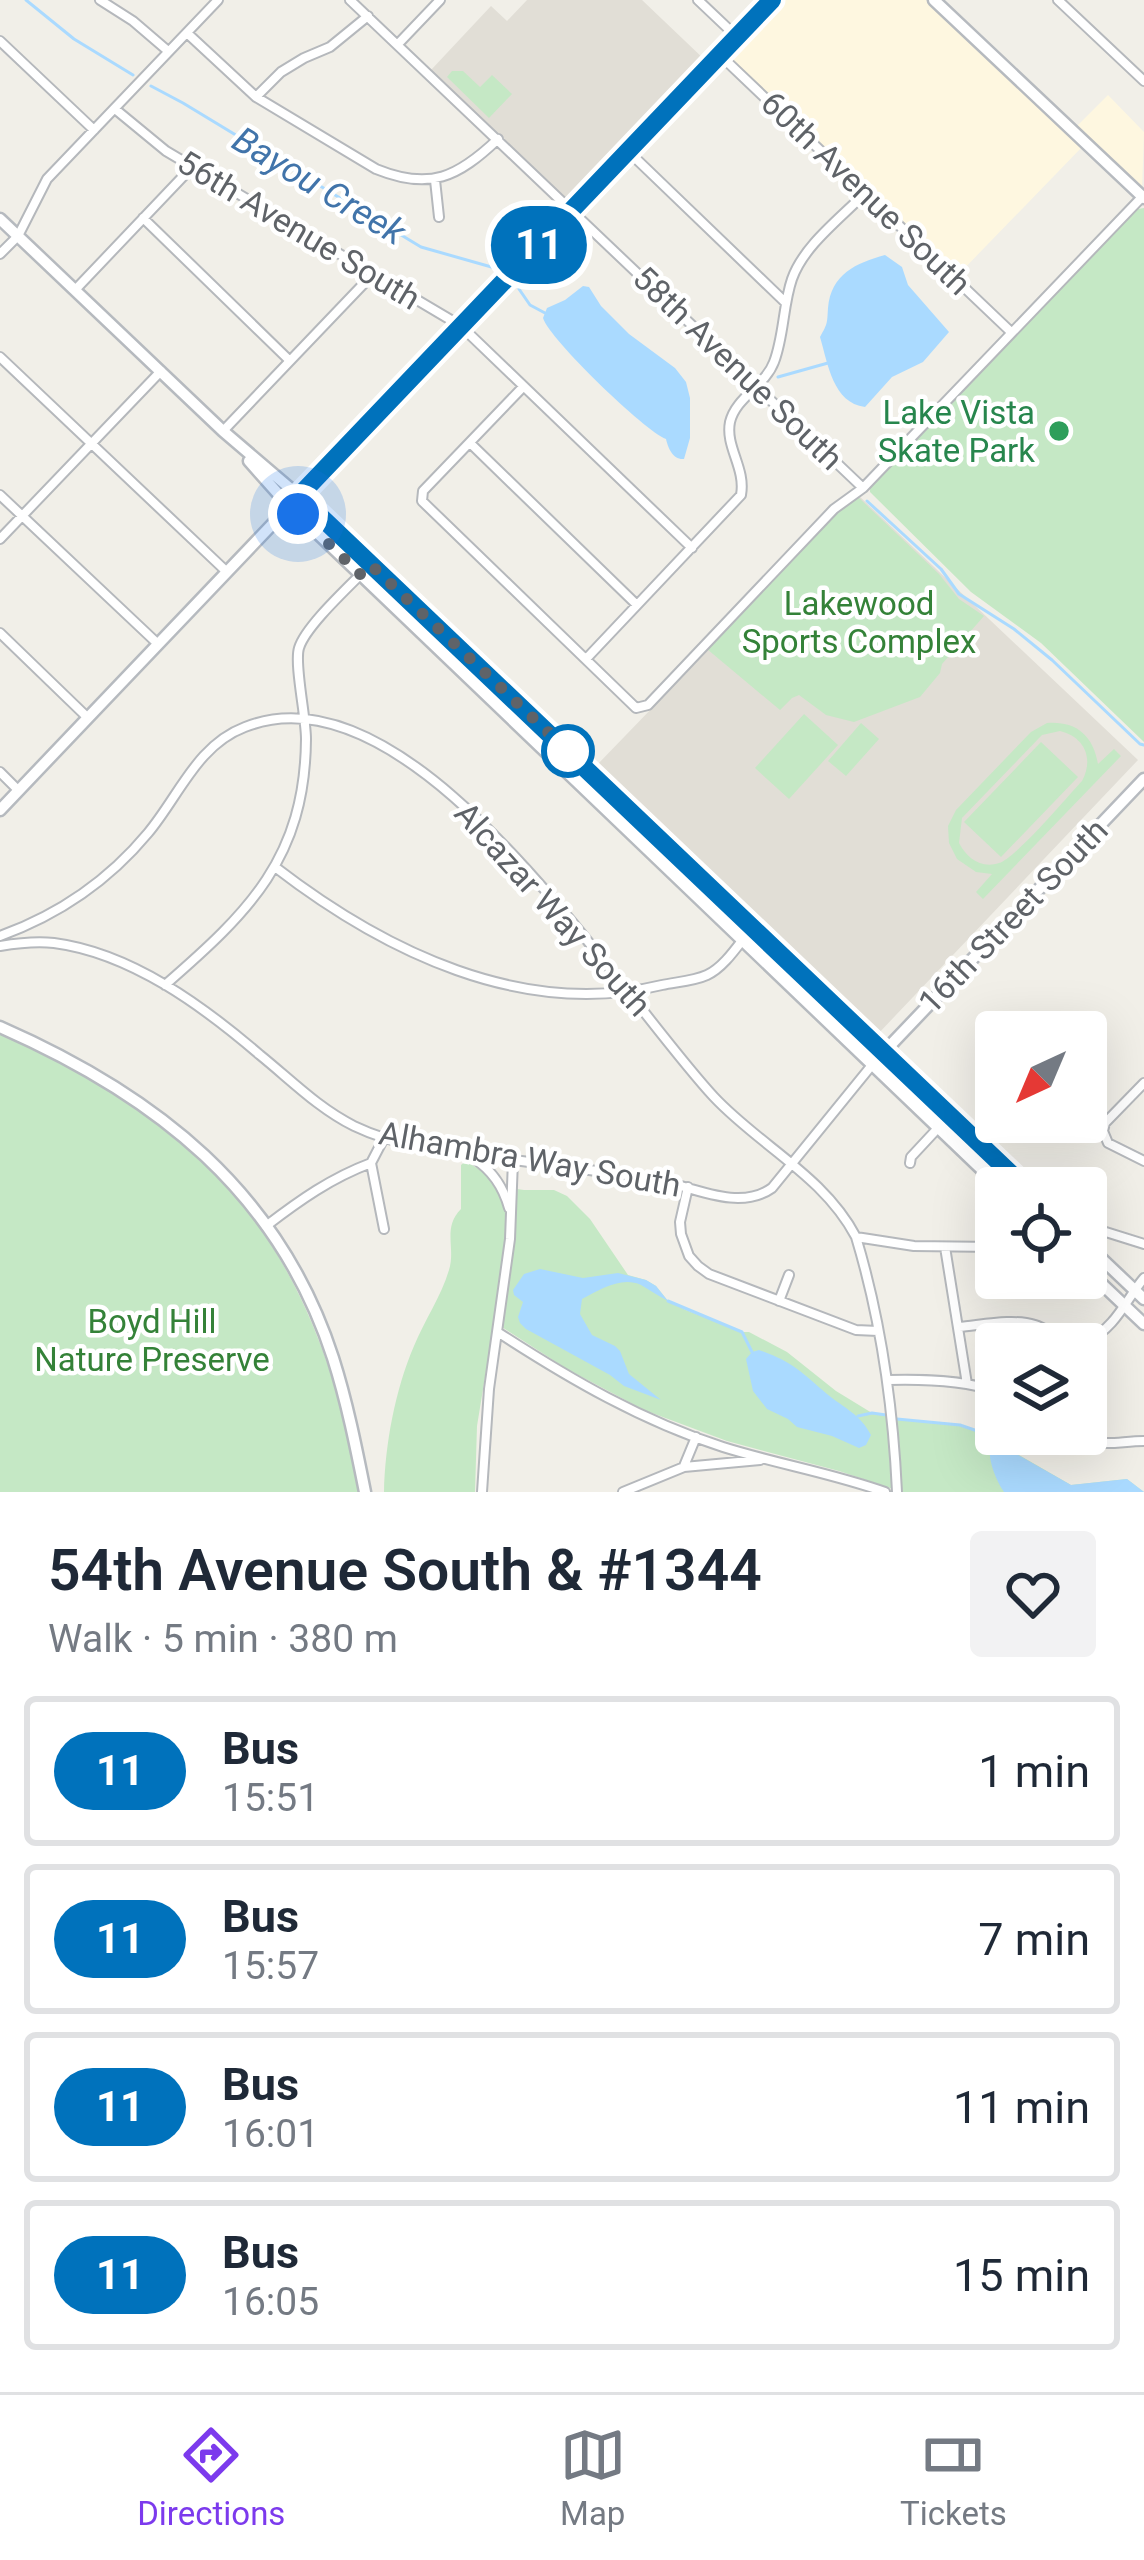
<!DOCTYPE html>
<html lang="en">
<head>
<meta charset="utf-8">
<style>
	body { margin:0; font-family:Roboto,sans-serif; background:#f2f2f3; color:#1f2937; height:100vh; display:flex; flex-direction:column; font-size:45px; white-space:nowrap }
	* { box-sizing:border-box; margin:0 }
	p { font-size:39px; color:#747a83 }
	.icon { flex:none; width:66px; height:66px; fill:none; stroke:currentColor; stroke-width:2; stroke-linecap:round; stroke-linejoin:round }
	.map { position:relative; height:1492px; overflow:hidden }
	.details { display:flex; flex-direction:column; background:#fff; flex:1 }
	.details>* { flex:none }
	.badge { padding:0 24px; border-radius:39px; font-size:42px; line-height:78px }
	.needle { width:78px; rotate:224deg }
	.buttons { position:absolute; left:975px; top:1011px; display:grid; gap:24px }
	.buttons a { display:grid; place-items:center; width:132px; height:132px; border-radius:12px; background:#fff; box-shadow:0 12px 48px #0002; font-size:60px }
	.you { position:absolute; width:60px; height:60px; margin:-30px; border:9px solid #fff; border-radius:50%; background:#1a73e8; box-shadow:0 0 0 18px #1a73e833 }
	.map>.badge { position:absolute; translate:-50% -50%; box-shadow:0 0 0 6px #fff }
	.round { display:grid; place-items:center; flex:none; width:126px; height:126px; border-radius:12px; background:#f2f2f3 }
	.headline { display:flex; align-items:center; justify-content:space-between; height:204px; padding:0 48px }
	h1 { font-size:57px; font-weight:600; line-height:90px }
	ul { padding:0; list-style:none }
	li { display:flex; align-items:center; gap:36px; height:150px; margin:0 24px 18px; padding:0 24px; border:6px solid #e0e1e3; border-radius:12px }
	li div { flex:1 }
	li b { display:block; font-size:45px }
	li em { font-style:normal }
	li .badge { min-width:132px; font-weight:700; text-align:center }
	.menu { display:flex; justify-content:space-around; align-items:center; height:168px; border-top:3px solid #e0e1e3; background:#fff; font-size:33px; color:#747a83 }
	.menu a { display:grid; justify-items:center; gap:6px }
	.menu .on { color:#7c3aed }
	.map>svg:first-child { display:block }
	.commercial { fill:#fef7e0 }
	.education { fill:#e1ded6 }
	.green { fill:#c5e8c5; fill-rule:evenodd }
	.water { fill:#aadaff }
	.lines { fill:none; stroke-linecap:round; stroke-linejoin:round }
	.stream { stroke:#aadaff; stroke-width:3 }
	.street-casing { stroke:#b5b8bc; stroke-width:12 }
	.secondary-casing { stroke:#b6babf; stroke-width:15 }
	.street { stroke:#fff; stroke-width:8 }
	.secondary { stroke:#fff; stroke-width:10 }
	.line-casing { stroke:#fff; stroke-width:27 }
	.line { stroke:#0072bc; stroke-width:18 }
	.walk { stroke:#5f6368; stroke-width:12; stroke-dasharray:0 21.6 }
	.leisure-dot { fill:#2e9e5b; stroke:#fff; stroke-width:4.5 }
	.stop-dot { fill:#fff; stroke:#0072bc; stroke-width:6 }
	.labels { text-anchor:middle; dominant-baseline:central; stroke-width:9; stroke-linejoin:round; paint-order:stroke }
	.street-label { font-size:33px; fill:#5f6368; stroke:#fff }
	.leisure-label { font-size:33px; fill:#27864d; stroke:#fff; text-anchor:end }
	.park-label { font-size:33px; fill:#348238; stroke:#fff }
	.water-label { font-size:36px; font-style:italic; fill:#4174aa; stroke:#fff }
</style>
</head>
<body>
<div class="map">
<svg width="1144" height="1492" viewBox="0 0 1144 1492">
	<rect width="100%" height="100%" fill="#f1efe8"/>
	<path class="commercial" d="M 777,0 L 928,0 L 1083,146 L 957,276 L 726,54 Z
		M 940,0 L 944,0 L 1077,126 L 1108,95 L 1144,132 L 1142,191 Z"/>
	<path class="education" d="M 527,0 L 642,0 L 706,61 L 571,199 L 564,197 L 431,70 L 491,6 L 507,21 Z
		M 858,495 L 1138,760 L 877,1035 L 596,766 Z"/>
	<path class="green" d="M 452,71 L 463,71 L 480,87 L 492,75 L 512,94 L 489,118 L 447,77 Z
		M 1144,208 L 1144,742 L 1041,643 L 971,592 L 870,492 L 870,488 L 1113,234 L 1138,209 Z
		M 857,496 L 939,574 L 959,599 L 984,616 L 942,664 L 940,673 L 920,697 L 854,722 L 826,715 L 799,695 L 792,698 L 780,710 L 707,649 L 837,512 Z
		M 804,714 L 838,745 L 789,799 L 755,768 Z
		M 861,723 L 879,739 L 846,776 L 828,761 Z
		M 1047,723 C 1076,721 1093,735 1098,764 L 1114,749 L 1121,756 L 983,899 L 976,892 L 992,874 L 976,872 L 957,859 L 949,843 L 948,826 L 956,810 L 1031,732 ZM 1060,731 C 1085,737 1094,759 1082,781 C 1067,797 1016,858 999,863 C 981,869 967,858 959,843 L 962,818 L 1042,735 Z
		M 1041,742 L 1078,777 L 1001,857 L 964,822 Z
		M 0,1033 C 86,1072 177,1126 238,1199 C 306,1281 342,1388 359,1492 L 0,1492 Z
		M 466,1161 L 486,1174 L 496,1186 L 524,1190 L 554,1190 L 567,1196 L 590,1219 L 628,1275 L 646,1280 L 656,1286 L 668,1301 L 686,1310 L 742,1332 L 749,1332 L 787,1352 L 836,1391 L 872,1413 L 902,1420 L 960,1425 L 996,1438 L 1014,1452 L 1071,1485 L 1127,1479 L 1144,1492 L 902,1492 L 839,1471 L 727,1441 L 644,1410 L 567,1369 L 494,1322 L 477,1426 L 475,1492 L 384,1492 C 385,1445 395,1390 414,1346 C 424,1321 441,1297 449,1270 C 456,1248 442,1228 461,1209 L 461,1165 Z"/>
	<path class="water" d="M 885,255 L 902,267 L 908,285 L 949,332 L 923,362 L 892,377 L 865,407 C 833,403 828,364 820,337 C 828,323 827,323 828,308 C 831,274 856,263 885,255 Z
		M 583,286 L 589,287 L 601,306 L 629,334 L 675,368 L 686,382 L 690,398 L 690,438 L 684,459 C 673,460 668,448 666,439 C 645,431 550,340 543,318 L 547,308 L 565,300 Z
		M 540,1269 L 583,1278 L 618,1273 L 646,1280 L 656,1286 L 668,1301 C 658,1296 650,1290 641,1285 C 621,1276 600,1290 582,1299 L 580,1314 L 592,1335 L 615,1346 L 620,1351 L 629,1374 L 661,1400 L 624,1386 L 610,1375 L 526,1329 L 520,1323 L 518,1317 L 523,1302 L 514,1295 L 513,1290 L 524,1274 Z
		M 759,1350 C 793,1362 801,1372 827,1394 C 844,1408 860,1414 871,1435 L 866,1445 L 859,1448 L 832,1436 L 797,1427 L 788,1419 L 767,1409 L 753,1391 L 746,1359 L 752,1352 Z
		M 990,1439 L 1071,1485 L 1127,1479 L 1144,1492 L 1004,1492 C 994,1477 987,1457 990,1439 Z"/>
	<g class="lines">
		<path class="stream" d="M 26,0 L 74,39 L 133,75
			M 151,86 L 183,103 L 421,247 L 495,268
			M 519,289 L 530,305 L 545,313
			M 778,377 L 828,363
			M 867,501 L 941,569 L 959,594 L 1014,629 L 1052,660 L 1140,744 L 1144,745
			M 668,1301 L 742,1332 L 752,1352
			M 858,1416 L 872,1413 L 886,1415
			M 897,1419 L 960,1425 L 992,1436"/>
		<defs>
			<path id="street" d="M 100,0 L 133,21 L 168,51
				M 350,0 L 863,488
				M 698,0 L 737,37
				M 1058,0 L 1144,81
				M 187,33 L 256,97 L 376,169 C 430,191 458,177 498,139
				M 0,41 L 94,130
				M 398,44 L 440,0
				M 720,55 L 1011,332
				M 256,97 L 281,72 L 304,58 L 330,47 L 368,16
				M 115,109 L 166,151 L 461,326 L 692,548
				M 629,152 L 786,303
				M 435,180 L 439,217
				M 143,218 L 289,360
				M 0,254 L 18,236 L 47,179 L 218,0
				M 75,290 L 193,166
				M 0,357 L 227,572
				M 523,387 L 423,491 L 422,501 L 636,708 L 648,705 L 834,509 L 863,488 L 1142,197
				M 223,431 L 373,274
				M 470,443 L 637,605
				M 0,495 L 158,644
				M 0,539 L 161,371
				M 0,633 L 88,718
				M 586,659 L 741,495 C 746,468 725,447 730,422 C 736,397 765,386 774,362 C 784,336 783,305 792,279 C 804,245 841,218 865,193
				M 0,772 L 19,791
				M 275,867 C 384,951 522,1019 662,985 C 676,982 694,981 707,975 C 725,967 740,942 752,928
				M 0,936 C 58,915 109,880 148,833 C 179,796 197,745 245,727 C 414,660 617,993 714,1097 C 760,1146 824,1176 856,1237 L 914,1246 L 996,1247
				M 0,946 C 18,943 36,941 54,943 C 131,953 203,1006 260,1055 C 291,1080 318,1108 354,1126 C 404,1150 460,1153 514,1160 C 559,1166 604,1172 649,1178 C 688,1184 737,1213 772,1188 L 872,1065
				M 165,985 C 249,912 305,858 306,739 C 306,716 294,664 299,648 C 306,625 353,583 371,564
				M 1144,1083 L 1105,1123 L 1103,1131 L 1108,1143 L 1144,1161
				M 473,1158 C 492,1170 503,1186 509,1208
				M 371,1163 L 384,1229
				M 910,1163 L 911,1157 L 938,1128
				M 688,1187 L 680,1222 L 681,1234 L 689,1256 L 698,1266 L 709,1274 L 856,1330 L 878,1331
				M 266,1226 C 300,1200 331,1178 371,1163 L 384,1138
				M 1093,1228 L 1144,1244
				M 856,1237 C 881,1320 893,1405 897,1492
				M 945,1247 L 967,1384
				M 779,1301 L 789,1275
				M 959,1327 C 982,1325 1013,1318 1035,1325 C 1051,1330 1070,1348 1088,1340 C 1115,1329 1127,1298 1144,1278
				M 499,1333 C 570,1379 642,1421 723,1447 C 777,1464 832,1473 885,1492
				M 888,1380 C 924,1379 962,1380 996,1391
				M 1075,1434 C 1099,1449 1117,1441 1144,1441
				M 684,1466 L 696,1437
				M 482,1492 L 489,1389 L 510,1239 L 513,1160
				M 623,1492 L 684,1467 L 760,1460"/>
			<path id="secondary" d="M 934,0 L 1144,198
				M 0,219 L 223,431 L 299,496 L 1026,1188
				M 249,461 L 289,506 L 1001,1188
				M 0,810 L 772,0
				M 0,1027 C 155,1095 279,1191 333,1358 C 347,1402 356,1447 365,1492
				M 882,1054 L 1144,779
				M 1086,1244 L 1144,1299
				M 1086,1269 L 1144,1324"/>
		</defs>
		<use href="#street" class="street-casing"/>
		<use href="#secondary" class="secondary-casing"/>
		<use href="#street" class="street"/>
		<use href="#secondary" class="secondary"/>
	</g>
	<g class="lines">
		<defs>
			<path id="line" d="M 772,0 L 299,496 L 1026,1188"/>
		</defs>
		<use href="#line" class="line-casing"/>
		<use href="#line" class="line"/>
		<path class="walk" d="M 298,514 L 361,575 L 371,565 L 568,751"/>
	</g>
	<circle class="leisure-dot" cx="1059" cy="431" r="12"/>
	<circle class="stop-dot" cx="568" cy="751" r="24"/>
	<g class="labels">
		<g class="street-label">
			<text transform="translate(866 193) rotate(44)">60th Avenue South</text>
			<text transform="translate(299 230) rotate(31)">56th Avenue South</text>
			<text transform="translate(738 368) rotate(44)">58th Avenue South</text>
			<text transform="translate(553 909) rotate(48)">Alcazar Way South</text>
			<text transform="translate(1013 916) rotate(-46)">16th Street South</text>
			<text transform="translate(530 1159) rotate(10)">Alhambra Way South</text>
		</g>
		<g class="leisure-label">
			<text x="1035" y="412">Lake Vista<tspan x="1035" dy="38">Skate Park</tspan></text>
		</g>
		<g class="park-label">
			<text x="859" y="603">Lakewood<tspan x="859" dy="38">Sports Complex</tspan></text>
			<text x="152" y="1321">Boyd Hill<tspan x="152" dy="38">Nature Preserve</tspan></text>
		</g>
		<g class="water-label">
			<text transform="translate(319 186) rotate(31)">Bayou Creek</text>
		</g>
	</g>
</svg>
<div class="buttons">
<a><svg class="needle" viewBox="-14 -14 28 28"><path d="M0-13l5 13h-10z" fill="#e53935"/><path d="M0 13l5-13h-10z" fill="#747a83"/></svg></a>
<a><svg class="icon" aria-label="locate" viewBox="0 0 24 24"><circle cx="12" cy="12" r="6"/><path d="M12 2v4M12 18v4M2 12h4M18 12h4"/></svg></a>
<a><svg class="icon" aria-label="layers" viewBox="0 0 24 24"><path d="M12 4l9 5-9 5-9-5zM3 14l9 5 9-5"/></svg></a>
</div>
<div class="you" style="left:298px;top:514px"></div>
<b class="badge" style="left:539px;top:245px;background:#0072bc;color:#fff">11</b>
</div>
<section class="details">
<div class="headline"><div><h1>54th Avenue South &amp; #1344</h1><p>Walk · 5 min · 380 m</p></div><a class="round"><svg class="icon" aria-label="heart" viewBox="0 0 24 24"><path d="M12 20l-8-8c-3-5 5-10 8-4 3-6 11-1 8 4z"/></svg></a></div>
<ul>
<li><span class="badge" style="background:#0072bc;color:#fff">11</span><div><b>Bus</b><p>15:51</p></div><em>1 min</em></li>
<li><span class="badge" style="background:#0072bc;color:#fff">11</span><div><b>Bus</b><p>15:57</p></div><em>7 min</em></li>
<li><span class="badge" style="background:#0072bc;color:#fff">11</span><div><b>Bus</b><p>16:01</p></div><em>11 min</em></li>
<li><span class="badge" style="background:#0072bc;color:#fff">11</span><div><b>Bus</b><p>16:05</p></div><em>15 min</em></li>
</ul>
</section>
<nav class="menu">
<a class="on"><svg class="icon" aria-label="directions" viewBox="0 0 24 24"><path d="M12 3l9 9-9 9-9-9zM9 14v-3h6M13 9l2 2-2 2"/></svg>Directions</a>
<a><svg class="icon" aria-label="map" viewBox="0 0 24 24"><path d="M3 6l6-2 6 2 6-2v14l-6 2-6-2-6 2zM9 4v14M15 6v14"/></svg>Map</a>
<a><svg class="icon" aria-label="tickets" viewBox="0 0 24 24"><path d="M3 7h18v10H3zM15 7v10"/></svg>Tickets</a>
</nav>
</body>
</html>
